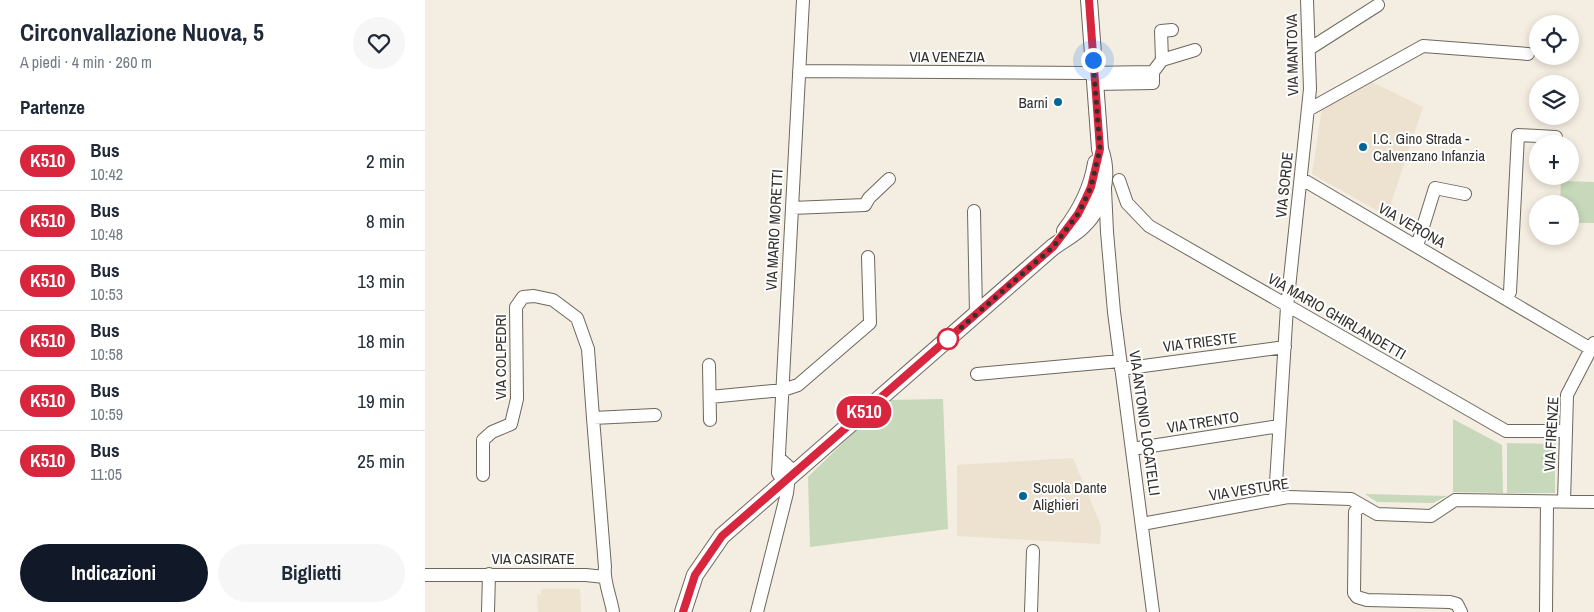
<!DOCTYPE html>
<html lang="it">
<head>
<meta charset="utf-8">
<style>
	body { margin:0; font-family:"Archivo Narrow",sans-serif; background:#f6f6f7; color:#1f2937; height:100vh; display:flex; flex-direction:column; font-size:19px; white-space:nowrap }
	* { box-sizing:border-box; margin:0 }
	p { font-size:16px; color:#747a83 }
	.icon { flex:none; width:28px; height:28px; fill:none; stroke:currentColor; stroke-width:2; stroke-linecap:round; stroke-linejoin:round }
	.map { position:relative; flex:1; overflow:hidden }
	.details { display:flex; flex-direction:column; background:#fff; width:425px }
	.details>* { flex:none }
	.badge { padding:0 10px; border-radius:16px; font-size:18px; line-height:32px }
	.fabs { position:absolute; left:1104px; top:15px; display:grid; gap:10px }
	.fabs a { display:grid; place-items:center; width:50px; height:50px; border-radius:50%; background:#fff; box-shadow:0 2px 8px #0003; font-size:25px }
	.you { position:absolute; width:25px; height:25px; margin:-12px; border:4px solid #fff; border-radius:50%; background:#1a73e8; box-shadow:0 0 0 8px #1a73e833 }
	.map>.badge { position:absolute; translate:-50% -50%; box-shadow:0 0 0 2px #fff }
	h2 { padding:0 20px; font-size:19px; line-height:45px }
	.round { display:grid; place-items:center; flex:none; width:52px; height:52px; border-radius:26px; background:#f6f6f7 }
	.overview { display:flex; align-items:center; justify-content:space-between; height:85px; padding:0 20px }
	h1 { font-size:24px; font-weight:700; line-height:38px }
	.cta { display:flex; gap:10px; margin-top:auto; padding:10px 20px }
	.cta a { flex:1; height:58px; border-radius:30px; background:#111827; color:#fff; font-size:20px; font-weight:700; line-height:58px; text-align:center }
	.cta a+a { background:#f6f6f7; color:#1f2937 }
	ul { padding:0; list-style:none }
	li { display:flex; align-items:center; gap:15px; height:60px; padding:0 20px; border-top:1px solid #e0e1e3 }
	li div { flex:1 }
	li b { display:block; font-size:19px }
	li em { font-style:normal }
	li .badge { min-width:55px; font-weight:700; text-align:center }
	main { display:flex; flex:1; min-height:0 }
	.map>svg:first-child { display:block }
	.commercial { fill:#eee3ce }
	.built { fill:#ede2d0 }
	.green { fill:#c7d9ba }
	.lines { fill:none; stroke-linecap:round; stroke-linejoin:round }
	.minor-casing { stroke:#6d675d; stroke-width:14 }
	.major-casing { stroke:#6d675d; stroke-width:18 }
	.minor { stroke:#fff; stroke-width:12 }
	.major { stroke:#fff; stroke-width:16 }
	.line-casing { stroke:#fff; stroke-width:11 }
	.line { stroke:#d7263d; stroke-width:8 }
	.walk { stroke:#33312d; stroke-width:5; stroke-dasharray:0 9 }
	.poi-dot { fill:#006694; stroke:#fff; stroke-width:2 }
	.stop-dot { fill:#fff; stroke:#d7263d; stroke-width:2.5 }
	.labels { text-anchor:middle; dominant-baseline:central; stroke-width:4; stroke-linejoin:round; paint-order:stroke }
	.street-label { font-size:15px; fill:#33312d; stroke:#fff }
	.poi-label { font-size:15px; fill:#33312d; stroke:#fff; text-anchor:start }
</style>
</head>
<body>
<main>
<section class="details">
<div class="overview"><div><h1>Circonvallazione Nuova, 5</h1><p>A piedi · 4 min · 260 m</p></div><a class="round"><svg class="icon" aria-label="heart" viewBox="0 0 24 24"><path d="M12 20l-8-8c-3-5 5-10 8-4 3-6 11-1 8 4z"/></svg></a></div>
<h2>Partenze</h2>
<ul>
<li><span class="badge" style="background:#d7263d;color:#fff">K510</span><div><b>Bus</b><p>10:42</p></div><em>2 min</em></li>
<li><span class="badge" style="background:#d7263d;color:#fff">K510</span><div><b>Bus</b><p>10:48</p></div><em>8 min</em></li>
<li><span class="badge" style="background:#d7263d;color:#fff">K510</span><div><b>Bus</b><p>10:53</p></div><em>13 min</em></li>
<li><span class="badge" style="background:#d7263d;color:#fff">K510</span><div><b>Bus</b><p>10:58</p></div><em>18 min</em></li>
<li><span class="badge" style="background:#d7263d;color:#fff">K510</span><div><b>Bus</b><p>10:59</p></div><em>19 min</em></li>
<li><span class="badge" style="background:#d7263d;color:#fff">K510</span><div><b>Bus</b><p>11:05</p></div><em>25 min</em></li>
</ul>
<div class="cta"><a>Indicazioni</a><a>Biglietti</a></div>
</section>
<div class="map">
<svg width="1169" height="612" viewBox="0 0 1169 612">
	<rect width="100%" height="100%" fill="#f4ede1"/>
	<path class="commercial" d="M 116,589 L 155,589 L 156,612 L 113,612 L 112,595 L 116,594 Z"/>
	<path class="built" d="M 945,81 L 998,107 L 962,216 L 887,174 L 897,108 Z
		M 648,458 L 676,526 L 675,544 L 532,536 L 532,465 Z"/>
	<path class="green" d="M 1136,181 L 1169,182 L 1169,223 L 1145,223 L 1145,204 L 1135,204 Z
		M 518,399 L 523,529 L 385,547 L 383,477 L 462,400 Z
		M 1028,419 L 1077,445 L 1078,493 L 1028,492 Z
		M 1082,443 L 1130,444 L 1130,493 L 1082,493 Z
		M 940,494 L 1022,496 L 1008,503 L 952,502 Z"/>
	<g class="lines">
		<defs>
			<path id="minor" d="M 884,49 L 953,5
				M 737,60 L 770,50
				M 374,71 L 661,73 L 728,72 L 728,83 L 670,84
				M 728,72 L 737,60 L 736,31 L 747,30
				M 883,110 L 998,46 L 1103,54
				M 694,180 L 702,203 L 724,226 L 1081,431 L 1141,431
				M 876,181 L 882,182 L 1166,349
				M 680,189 L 682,232 L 689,312 L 728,612
				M 367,208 L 440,205 L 444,198 L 464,179
				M 549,211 L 551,314
				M 992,246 L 1010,188 L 1040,194
				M 1081,299 L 1085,292 L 1093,135 L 1131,137
				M 284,365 L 285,420
				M 696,369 L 860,347
				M 552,374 L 695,361
				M 285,397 L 358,390 L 373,385 L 445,323 L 443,257
				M 707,449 L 854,426
				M 58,475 L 58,440 L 67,432 L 86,424 L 92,399 L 91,307 L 98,297 L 109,296 L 128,300 L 152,318 L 163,349 L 168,418
				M 363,477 L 355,476 L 353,473 L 378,0
				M 850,499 L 862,307 L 885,89 L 882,0
				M 1139,502 L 1142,395 L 1169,343
				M 936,505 L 930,512 L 929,593 L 932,597 L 942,600 L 1025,602 L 1032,604 L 1036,612
				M 717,524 L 863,497 L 926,499 L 952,514 L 1006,516 L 1030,500 L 1169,502
				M 0,575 L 161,575 L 179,577
				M 63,612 L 64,574
				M 188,612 C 186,598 178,580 180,567 L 168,418 L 230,415
				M 332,612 L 362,493 L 365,468 L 355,459
				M 606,612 L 608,551
				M 1121,612 L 1122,502"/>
			<path id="major" d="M 640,231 C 656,210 667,189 671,163
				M 258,612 L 270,575 L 297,536 L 628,247 C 636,241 646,236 654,229 C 677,210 685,177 675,149 L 664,0"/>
		</defs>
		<use href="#minor" class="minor-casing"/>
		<use href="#major" class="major-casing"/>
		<use href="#minor" class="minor"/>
		<use href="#major" class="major"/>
	</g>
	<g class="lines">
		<defs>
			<path id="line" d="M 258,612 L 270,575 L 297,536 L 628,247 L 653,214 L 661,198 L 666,187 L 675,149 L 664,0"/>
		</defs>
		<use href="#line" class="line-casing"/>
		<use href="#line" class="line"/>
		<path class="walk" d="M 523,339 L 628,247 L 653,214 L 661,198 L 666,187 L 675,149 L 668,60"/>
	</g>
	<g class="poi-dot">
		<circle cx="633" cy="102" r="5"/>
		<circle cx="938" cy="147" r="5"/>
		<circle cx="598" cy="496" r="5"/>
	</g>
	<circle class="stop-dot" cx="523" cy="339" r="10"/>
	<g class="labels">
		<g class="street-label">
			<text transform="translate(867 55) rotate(-91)">VIA MANTOVA</text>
			<text x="522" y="56">VIA VENEZIA</text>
			<text transform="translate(859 185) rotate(-84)">VIA SORDE</text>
			<text transform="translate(987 225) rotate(30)">VIA VERONA</text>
			<text transform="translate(349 230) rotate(-87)">VIA MARIO MORETTI</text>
			<text transform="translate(912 316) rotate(30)">VIA MARIO GHIRLANDETTI</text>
			<text transform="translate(775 342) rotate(-7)">VIA TRIESTE</text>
			<text transform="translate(75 357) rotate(-90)">VIA COLPEDRI</text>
			<text transform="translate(778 422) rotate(-9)">VIA TRENTO</text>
			<text transform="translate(720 423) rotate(82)">VIA ANTONIO LOCATELLI</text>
			<text transform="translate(1126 434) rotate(-87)">VIA FIRENZE</text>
			<text transform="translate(824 489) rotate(-9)">VIA VESTURE</text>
			<text x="108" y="558">VIA CASIRATE</text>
		</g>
		<g class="poi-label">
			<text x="623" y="102" text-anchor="end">Barni</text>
			<text x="948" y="138">I.C. Gino Strada -<tspan x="948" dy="17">Calvenzano Infanzia</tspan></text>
			<text x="608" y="487">Scuola Dante<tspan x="608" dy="17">Alighieri</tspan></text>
		</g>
	</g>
</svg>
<div class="fabs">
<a><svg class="icon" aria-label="locate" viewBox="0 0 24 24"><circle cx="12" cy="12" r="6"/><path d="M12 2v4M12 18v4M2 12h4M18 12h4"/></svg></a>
<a><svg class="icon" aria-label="layers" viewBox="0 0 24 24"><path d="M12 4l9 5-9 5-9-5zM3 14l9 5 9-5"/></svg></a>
<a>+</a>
<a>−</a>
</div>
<div class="you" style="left:668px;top:60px"></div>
<b class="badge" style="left:439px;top:412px;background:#d7263d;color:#fff">K510</b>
</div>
</main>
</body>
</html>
